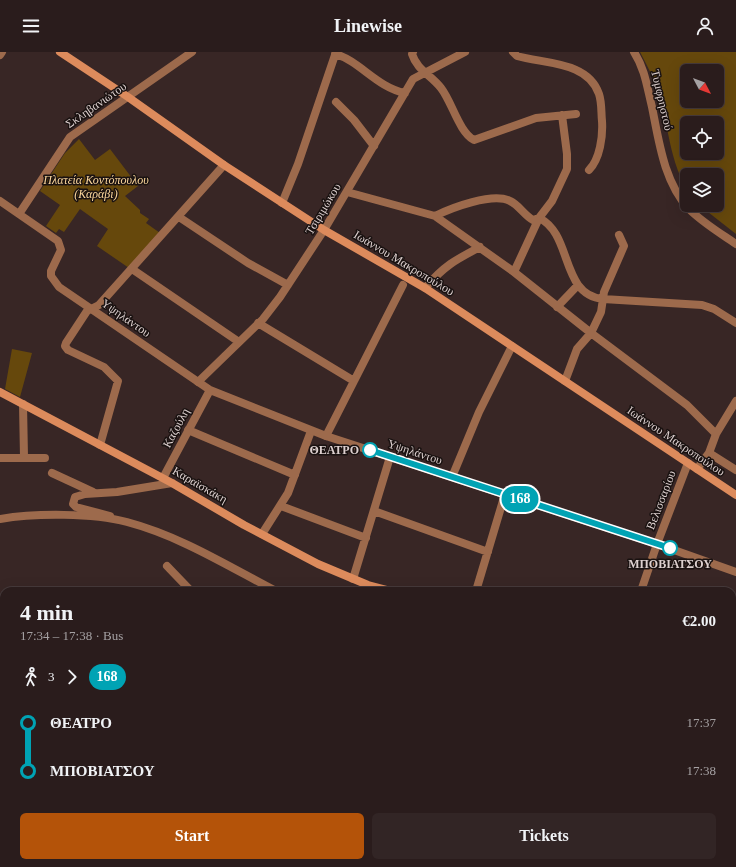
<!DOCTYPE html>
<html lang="en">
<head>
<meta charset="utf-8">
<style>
	body { margin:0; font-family:"Times New Roman",serif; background:#322525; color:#f1f3f6; height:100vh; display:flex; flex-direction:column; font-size:15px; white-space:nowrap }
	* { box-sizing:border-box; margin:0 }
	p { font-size:13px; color:#a5a1a3 }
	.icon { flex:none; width:22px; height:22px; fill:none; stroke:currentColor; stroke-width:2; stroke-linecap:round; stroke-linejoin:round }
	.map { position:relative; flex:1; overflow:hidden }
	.details { position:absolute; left:0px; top:535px; width:736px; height:280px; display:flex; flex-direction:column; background:#2a1c1c; border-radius:12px 12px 0 0; box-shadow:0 4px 16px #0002,0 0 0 1px #463a3b }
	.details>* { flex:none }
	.badge { padding:0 8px; border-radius:13px; font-size:14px; line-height:26px }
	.needle { width:26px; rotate:131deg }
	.buttons { position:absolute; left:680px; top:12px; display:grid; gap:8px }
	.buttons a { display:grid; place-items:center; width:44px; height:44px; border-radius:6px; background:#2a1c1c; box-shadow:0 4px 16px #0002,0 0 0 1px #463a3b; font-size:20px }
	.map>.badge { position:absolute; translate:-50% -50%; box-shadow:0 0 0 2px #fff }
	.legs { display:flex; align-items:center; gap:6px; height:44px; padding:0 20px; font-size:13px }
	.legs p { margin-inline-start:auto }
	.overview { display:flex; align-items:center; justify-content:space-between; height:68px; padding:0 20px }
	h1 { font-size:22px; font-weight:700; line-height:30px }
	.cta { display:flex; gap:8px; margin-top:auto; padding:8px 20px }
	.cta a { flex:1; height:46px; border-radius:6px; background:#b45309; color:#fff; font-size:16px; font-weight:700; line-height:46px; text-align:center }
	.cta a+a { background:#322525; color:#f1f3f6 }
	ul { padding:0 20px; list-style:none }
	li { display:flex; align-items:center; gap:14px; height:48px; font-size:15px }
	li i { display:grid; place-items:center; width:6px; height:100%; margin:0 5px; background:currentColor }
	li i::after { content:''; width:10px; height:10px; margin:-5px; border:3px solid; border-radius:50%; background:#2a1c1c }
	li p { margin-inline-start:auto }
	li:first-child i { background:linear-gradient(#0000 50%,currentColor 0) }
	li:last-child i { background:linear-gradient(currentColor 50%,#0000 0) }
	header { display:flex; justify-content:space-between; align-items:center; height:52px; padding:0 20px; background:#2a1c1c; font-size:18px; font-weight:700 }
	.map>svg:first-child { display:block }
	.green { fill:#66480c; fill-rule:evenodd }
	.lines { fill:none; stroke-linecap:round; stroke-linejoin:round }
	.minor { stroke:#9d6a4c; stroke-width:8 }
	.tertiary { stroke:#9d6a4c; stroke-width:8 }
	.secondary { stroke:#dd8b5c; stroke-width:8 }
	.line-1-casing { stroke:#fff; stroke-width:9 }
	.line-1 { stroke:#00a3b4; stroke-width:6 }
	.stop-1-dot { fill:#fff; stroke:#00a3b4; stroke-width:2 }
	.labels { text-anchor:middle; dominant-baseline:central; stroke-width:3; stroke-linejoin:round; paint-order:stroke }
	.street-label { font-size:12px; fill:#ddd0cf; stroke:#1a1211 }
	.park-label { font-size:12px; font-style:italic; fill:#fcd79c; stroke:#1a1211 }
	.stop-label { font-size:12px; font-weight:bold; fill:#ddd0cf; stroke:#1a1211; text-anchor:end }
</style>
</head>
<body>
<header><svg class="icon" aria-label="menu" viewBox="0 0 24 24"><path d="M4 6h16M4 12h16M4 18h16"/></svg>Linewise<svg class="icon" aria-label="person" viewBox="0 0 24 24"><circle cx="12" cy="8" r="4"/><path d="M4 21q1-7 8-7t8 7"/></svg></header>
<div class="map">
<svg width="736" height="815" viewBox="0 0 736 815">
	<rect width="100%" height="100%" fill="#382625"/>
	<path class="green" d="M 640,0 L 736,0 L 736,182 L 699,153 L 717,153 L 717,123 L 687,123 L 687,137 C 667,104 669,66 655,31 C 651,20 645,10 640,0 ZM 687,19 L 717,19 L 717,49 L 687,49 ZM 687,71 L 717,71 L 717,101 L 687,101 Z
		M 79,87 L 95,108 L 110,97 L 138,134 L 125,144 L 140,158 L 140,161 L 149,167 L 146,171 L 160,181 L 129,216 L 97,194 L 108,177 L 80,157 L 64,180 L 59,177 L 56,181 L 46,174 L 60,153 L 40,139 L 65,101 Z
		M 12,297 L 32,301 L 20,345 L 5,337 Z"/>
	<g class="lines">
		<path class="minor" d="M 413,0 L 412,2 C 417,18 431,23 441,36 C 452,50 459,80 474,88 L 536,66 L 576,62
			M 513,0 L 517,4 C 544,12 588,9 599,42 C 602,51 601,60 602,69 C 603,84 600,107 589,118
			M 335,2 C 360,9 376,35 405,41
			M 0,3 L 2,0
			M 336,50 L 354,68 L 374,94
			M 347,140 L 435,164 C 451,156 493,140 510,149 C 519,153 524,163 533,168 L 539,166 C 573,182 560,243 603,247 L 702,253 L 714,257 L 736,271
			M 282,151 L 298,112 L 336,0
			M 435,164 L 514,220 L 591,281 L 687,353 L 716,382
			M 179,165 L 248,211 L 288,233
			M 132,217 L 239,290
			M 514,220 L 539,166 L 552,149 L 567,117 L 567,102 L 562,63
			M 425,236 C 444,214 455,208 480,195
			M 557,255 L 578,233
			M 258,271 L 354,329
			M 565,329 L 577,297 L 591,281 L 601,260 L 604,240 L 624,194 L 619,183
			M 198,330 L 263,267 L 280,245 L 324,178 L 413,27 L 465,0
			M 23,352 L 24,405
			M 188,378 L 295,423
			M 326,384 L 403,233
			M 100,393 L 118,329 L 104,315 L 68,298 L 65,294 L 66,291 L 87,259 L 99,253 L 224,113
			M 709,401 L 736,418
			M 0,406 L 45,406
			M 697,417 L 709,401 L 716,382 L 736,349
			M 52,421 L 93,440
			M 452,425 L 479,360 L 512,294
			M 281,454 L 366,486
			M 374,459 L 488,500
			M 110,464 L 76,455 L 73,452 L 75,445 L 85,442 L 117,440 L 172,431
			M 0,467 C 35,461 93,461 127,470 C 180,484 228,514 276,539
			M 262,482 L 288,441 L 311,379
			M 657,492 L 688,411
			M 167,514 L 191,539
			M 353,527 L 390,405
			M 476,539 L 505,442
			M 732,580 L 736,581
			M 0,618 L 4,616
			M 732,671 L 736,650
			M 732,758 L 736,761
			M 480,811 L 506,815
			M 632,811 L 640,815
			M 685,815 L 688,811"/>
		<path class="tertiary" d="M 634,0 C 645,17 647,35 652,55 C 659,90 664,130 689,157 C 703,171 720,181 736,192
			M 0,149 L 58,189 L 61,198 L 51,219 L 51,224 L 59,235 L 210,338 L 326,384 L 657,492 L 736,520
			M 19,162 L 70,85 L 192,0
			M 163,426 L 210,338
			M 641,539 L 657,492"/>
		<path class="secondary" d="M 60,0 L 128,45 L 224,113 L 324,178 L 425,236 L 736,443
			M 0,340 L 172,431 L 244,473 L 318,512 L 368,533 L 391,539
			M 732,633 L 736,635"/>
	</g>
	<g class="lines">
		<defs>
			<path id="line-1" d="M 370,398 L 670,496"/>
		</defs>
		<use href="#line-1" class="line-1-casing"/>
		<use href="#line-1" class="line-1"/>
	</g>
	<g class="stop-1-dot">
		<circle cx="370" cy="398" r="7"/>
		<circle cx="670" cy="496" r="7"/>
	</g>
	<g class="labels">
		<g class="street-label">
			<text transform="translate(662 48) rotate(77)">Τυμφρηστού</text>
			<text transform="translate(96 53) rotate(-35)">Σκληβανιώτου</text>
			<text transform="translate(323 157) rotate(-59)">Τσιριμώκου</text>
			<text transform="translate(404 211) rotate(31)">Ιωάννου Μακροπούλου</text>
			<text transform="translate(126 266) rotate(35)">Υψηλάντου</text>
			<text transform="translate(176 376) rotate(-62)">Καζούλη</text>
			<text transform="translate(676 389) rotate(34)">Ιωάννου Μακροπούλου</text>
			<text transform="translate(415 400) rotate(18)">Υψηλάντου</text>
			<text transform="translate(200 433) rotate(30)">Καραϊσκάκη</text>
			<text transform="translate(661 448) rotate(-69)">Βελισσαρίου</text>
		</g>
		<g class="park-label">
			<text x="96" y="128">Πλατεία Κοντόπουλου<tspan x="96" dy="14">(Καράβι)</tspan></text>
		</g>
		<g class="stop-label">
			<text x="359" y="398">ΘΕΑΤΡΟ</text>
			<text x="670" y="512" text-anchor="middle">ΜΠΟΒΙΑΤΣΟΥ</text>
		</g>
	</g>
</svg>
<div class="buttons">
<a><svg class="needle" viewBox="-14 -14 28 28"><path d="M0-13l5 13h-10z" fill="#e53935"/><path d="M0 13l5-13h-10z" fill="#a5a1a3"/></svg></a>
<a><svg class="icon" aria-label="locate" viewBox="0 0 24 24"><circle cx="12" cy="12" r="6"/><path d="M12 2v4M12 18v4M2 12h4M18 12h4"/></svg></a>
<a><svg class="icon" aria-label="layers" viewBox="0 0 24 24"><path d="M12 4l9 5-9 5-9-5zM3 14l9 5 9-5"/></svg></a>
</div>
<b class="badge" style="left:520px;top:447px;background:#00a3b4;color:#fff">168</b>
<section class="details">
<div class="overview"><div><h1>4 min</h1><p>17:34 – 17:38 · Bus</p></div><b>€2.00</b></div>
<div class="legs"><svg class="icon" aria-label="walk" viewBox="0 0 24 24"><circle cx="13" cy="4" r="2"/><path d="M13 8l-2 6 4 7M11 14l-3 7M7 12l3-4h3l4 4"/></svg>3<svg class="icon" aria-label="forward" viewBox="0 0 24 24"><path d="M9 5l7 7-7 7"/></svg><b class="badge" style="background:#00a3b4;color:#fff">168</b></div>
<ul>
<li><i style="color:#00a3b4"></i><b>ΘΕΑΤΡΟ</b><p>17:37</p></li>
<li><i style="color:#00a3b4"></i><b>ΜΠΟΒΙΑΤΣΟΥ</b><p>17:38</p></li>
</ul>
<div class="cta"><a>Start</a><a>Tickets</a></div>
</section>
</div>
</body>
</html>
